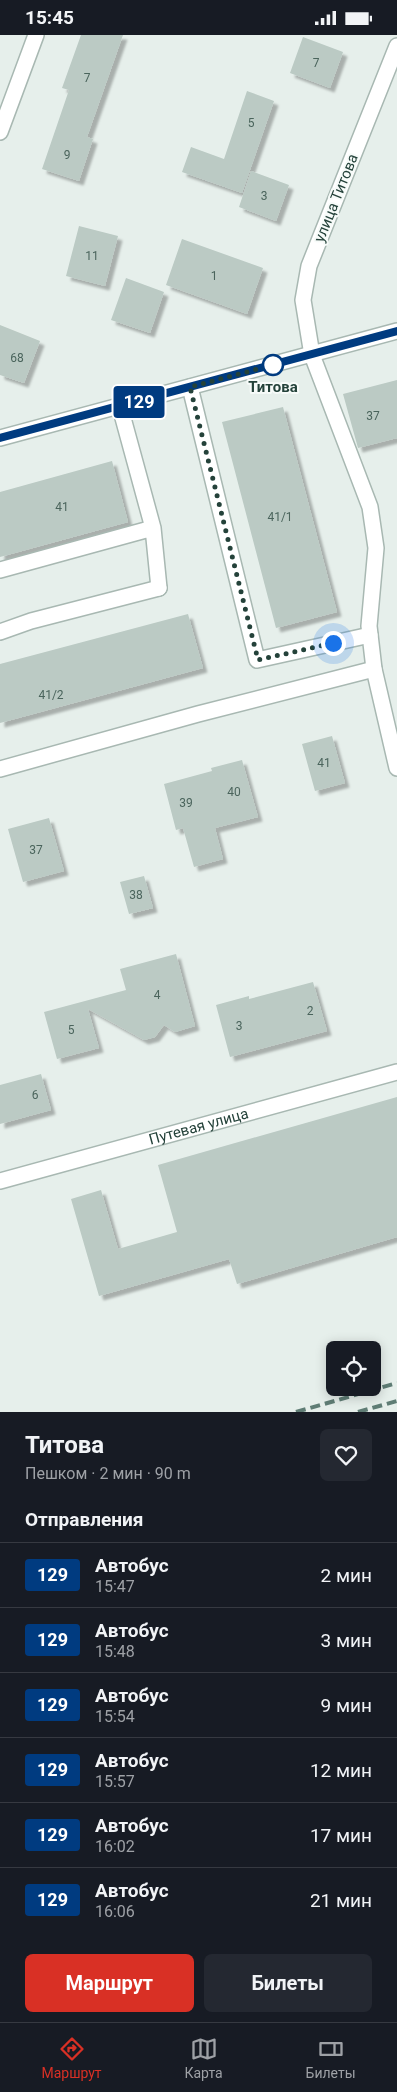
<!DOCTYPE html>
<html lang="ru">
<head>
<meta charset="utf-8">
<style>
	body { margin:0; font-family:Roboto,sans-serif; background:#242831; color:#f1f3f6; height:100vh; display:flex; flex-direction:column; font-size:19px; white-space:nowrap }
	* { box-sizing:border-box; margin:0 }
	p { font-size:16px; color:#9ea1a6 }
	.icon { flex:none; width:28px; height:28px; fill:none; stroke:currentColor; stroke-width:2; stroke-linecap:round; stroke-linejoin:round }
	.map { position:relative; height:1377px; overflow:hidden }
	.details { display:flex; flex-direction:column; background:#171b24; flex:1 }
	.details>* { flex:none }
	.badge { padding:0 10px; border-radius:4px; font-size:18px; line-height:32px }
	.tools { position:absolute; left:326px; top:1306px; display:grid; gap:10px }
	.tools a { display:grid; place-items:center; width:55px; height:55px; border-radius:8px; background:#171b24; box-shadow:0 2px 12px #0003; font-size:25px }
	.you { position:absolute; width:25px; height:25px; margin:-12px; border:4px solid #fff; border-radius:50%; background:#1a73e8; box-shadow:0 0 0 8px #1a73e833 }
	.map>.badge { position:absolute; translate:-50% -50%; box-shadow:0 0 0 2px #fff }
	h2 { padding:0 25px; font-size:19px; line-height:45px }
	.round { display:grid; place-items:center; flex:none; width:52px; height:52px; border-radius:8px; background:#242831 }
	.summary { display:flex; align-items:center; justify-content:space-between; height:85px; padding:0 25px }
	h1 { font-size:24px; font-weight:700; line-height:38px }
	.button { display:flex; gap:10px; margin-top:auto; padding:10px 25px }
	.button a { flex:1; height:58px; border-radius:8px; background:#d93025; color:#fff; font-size:20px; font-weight:700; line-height:58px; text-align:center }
	.button a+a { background:#242831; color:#f1f3f6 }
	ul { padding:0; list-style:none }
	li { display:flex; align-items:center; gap:15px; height:65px; padding:0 25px; border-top:1px solid #363941 }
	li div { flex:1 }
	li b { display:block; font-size:19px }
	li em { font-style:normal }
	li .badge { min-width:55px; font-weight:700; text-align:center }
	.status { display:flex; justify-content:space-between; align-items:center; height:35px; padding:0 25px; background:#171b24; direction:ltr }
	.status svg { height:14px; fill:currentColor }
	.menu { display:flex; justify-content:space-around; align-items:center; height:70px; border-top:1px solid #363941; background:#171b24; font-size:14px; color:#9ea1a6 }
	.menu a { display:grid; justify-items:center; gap:2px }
	.menu .current { color:#d93025 }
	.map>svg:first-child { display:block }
	.building { fill:#bbcac4; filter:url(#shadow) }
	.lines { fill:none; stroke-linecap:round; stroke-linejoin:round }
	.lane-casing { stroke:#a8b8b2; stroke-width:18 }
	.street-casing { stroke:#a8b8b2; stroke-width:18 }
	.lane { stroke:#fff; stroke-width:15 }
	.street { stroke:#fff; stroke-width:15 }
	.rail { stroke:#5f7d75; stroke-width:4; stroke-dasharray:10 5; stroke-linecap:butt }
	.line-casing { stroke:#fff; stroke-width:11 }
	.line { stroke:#003b80; stroke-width:8 }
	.walk { stroke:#24423a; stroke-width:5; stroke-dasharray:0 9 }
	.stop-dot { fill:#fff; stroke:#003b80; stroke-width:2.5 }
	.labels { text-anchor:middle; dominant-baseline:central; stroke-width:4; stroke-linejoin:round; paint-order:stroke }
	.number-label { font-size:12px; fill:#4a645c }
	.street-label { font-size:15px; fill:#24423a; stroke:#f7fbf9 }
	.stop-label { font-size:15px; font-weight:bold; fill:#24423a; stroke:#f7fbf9 }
</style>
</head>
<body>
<div class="status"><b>15:45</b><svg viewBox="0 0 49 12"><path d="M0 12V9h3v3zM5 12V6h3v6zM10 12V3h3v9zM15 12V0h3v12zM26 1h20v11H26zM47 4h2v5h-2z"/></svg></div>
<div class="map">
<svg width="397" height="1377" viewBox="0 0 397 1377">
	<defs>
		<filter id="shadow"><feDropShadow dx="4.5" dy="4.5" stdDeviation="1" flood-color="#0004"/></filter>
	</defs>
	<rect width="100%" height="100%" fill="#e6efeb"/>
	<path class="building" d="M 81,0 L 123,0 L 87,102 L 93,104 L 79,146 L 42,134 L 69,55 L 62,53 Z
		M 303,2 L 343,17 L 330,53 L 290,38 Z
		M 247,56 L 274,66 L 242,158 L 182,137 L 191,112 L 224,124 Z
		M 251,136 L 289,150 L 276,186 L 239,172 Z
		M 79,191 L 118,201 L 105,251 L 66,241 Z
		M 182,204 L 263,233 L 247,279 L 166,250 Z
		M 126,243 L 164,257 L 150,298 L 111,285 Z
		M 0,290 L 40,306 L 24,348 L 0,340 Z
		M 397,345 L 397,403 L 358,413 L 343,359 Z
		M 283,372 L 337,577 L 276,593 L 222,387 Z
		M 112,426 L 128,487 L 0,522 L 0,457 Z
		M 188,579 L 203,633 L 0,688 L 0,629 Z
		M 332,701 L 345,748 L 315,756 L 302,709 Z
		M 242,725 L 258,782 L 215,793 L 223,824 L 194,832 L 183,793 L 176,795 L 164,749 L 212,736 L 211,733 Z
		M 49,783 L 64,836 L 23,847 L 8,794 Z
		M 144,841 L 153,873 L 129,879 L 120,847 Z
		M 176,919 L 195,991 L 175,997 L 164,990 L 155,1002 L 144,1005 L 88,974 L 99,1013 L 57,1024 L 44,977 L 126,955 L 120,934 Z
		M 313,947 L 327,996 L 230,1022 L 216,970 L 249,961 L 249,964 Z
		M 41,1039 L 51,1075 L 0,1089 L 0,1050 Z
		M 397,1062 L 397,1202 L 237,1249 L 229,1224 L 99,1261 L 71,1164 L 101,1155 L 118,1214 L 177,1197 L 158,1130 Z"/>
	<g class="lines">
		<defs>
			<path id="lane" d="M 190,352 L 257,625 L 370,600
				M 120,372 L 153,493 L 159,553
				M 0,535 L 153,493"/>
			<g id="street">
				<path d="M 397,11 L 309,231 L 303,265 L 312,320 L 370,472 L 376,513 L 369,591 L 374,634 L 397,733"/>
				<path d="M 0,97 L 36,0"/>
				<path d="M 0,403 L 397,296"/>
				<path d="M 0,597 L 31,586 L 159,553"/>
				<path d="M 0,734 L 198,679 L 374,634"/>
				<path id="s1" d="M 0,1146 L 397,1037"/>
			</g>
		</defs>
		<use href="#lane" class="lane-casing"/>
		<use href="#street" class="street-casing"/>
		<use href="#lane" class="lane"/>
		<use href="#street" class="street"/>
		<path class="rail" d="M 296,1377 L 397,1348
			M 358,1377 L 397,1366"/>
	</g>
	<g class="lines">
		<defs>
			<path id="line" d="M 0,403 L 397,296"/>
		</defs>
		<use href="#line" class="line-casing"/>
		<use href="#line" class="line"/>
		<path class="walk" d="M 273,330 L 190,352 L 258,625 L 333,608"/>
	</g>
	<circle class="stop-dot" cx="273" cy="330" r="10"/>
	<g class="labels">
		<g class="number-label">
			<text x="316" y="28">7</text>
			<text x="87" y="43">7</text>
			<text x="251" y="88">5</text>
			<text x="67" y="120">9</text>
			<text x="264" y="161">3</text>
			<text x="92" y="221">11</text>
			<text x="214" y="241">1</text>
			<text x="17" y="323">68</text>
			<text x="373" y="381">37</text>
			<text x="62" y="472">41</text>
			<text x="280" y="482">41/1</text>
			<text x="51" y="660">41/2</text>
			<text x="324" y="728">41</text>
			<text x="234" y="757">40</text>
			<text x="186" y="768">39</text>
			<text x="36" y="815">37</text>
			<text x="136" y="860">38</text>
			<text x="157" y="960">4</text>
			<text x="310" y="976">2</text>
			<text x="239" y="991">3</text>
			<text x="71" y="995">5</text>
			<text x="35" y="1060">6</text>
		</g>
		<g class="street-label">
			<text transform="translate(336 163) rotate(-68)">улица Титова</text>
			<text stroke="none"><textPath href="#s1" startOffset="206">Путевая улица</textPath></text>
		</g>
		<g class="stop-label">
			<text x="273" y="352">Титова</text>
		</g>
	</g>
</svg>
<div class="tools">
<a><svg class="icon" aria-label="locate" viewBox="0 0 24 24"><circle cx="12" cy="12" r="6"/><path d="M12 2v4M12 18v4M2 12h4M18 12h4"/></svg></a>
</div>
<div class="you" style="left:333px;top:608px"></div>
<b class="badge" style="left:139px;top:367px;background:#003b80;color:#fff">129</b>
</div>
<section class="details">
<div class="summary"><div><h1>Титова</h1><p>Пешком · 2 мин · 90 m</p></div><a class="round"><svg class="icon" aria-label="heart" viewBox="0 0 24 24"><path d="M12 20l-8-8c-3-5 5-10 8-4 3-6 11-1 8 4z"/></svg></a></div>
<h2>Отправления</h2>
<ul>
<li><span class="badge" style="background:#003b80;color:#fff">129</span><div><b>Автобус</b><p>15:47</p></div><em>2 мин</em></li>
<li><span class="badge" style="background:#003b80;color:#fff">129</span><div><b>Автобус</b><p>15:48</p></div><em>3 мин</em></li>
<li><span class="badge" style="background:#003b80;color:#fff">129</span><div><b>Автобус</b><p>15:54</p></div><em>9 мин</em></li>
<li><span class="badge" style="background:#003b80;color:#fff">129</span><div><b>Автобус</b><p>15:57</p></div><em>12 мин</em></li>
<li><span class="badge" style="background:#003b80;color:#fff">129</span><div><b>Автобус</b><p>16:02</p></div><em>17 мин</em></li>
<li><span class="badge" style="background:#003b80;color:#fff">129</span><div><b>Автобус</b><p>16:06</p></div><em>21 мин</em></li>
</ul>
<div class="button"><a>Маршрут</a><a>Билеты</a></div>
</section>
<nav class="menu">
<a class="current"><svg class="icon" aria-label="directions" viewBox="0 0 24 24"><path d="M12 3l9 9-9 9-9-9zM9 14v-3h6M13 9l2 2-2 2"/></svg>Маршрут</a>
<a><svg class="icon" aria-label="map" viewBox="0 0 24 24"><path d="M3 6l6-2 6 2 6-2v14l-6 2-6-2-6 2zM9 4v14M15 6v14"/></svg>Карта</a>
<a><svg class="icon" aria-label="tickets" viewBox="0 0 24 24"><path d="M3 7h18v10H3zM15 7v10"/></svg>Билеты</a>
</nav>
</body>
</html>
